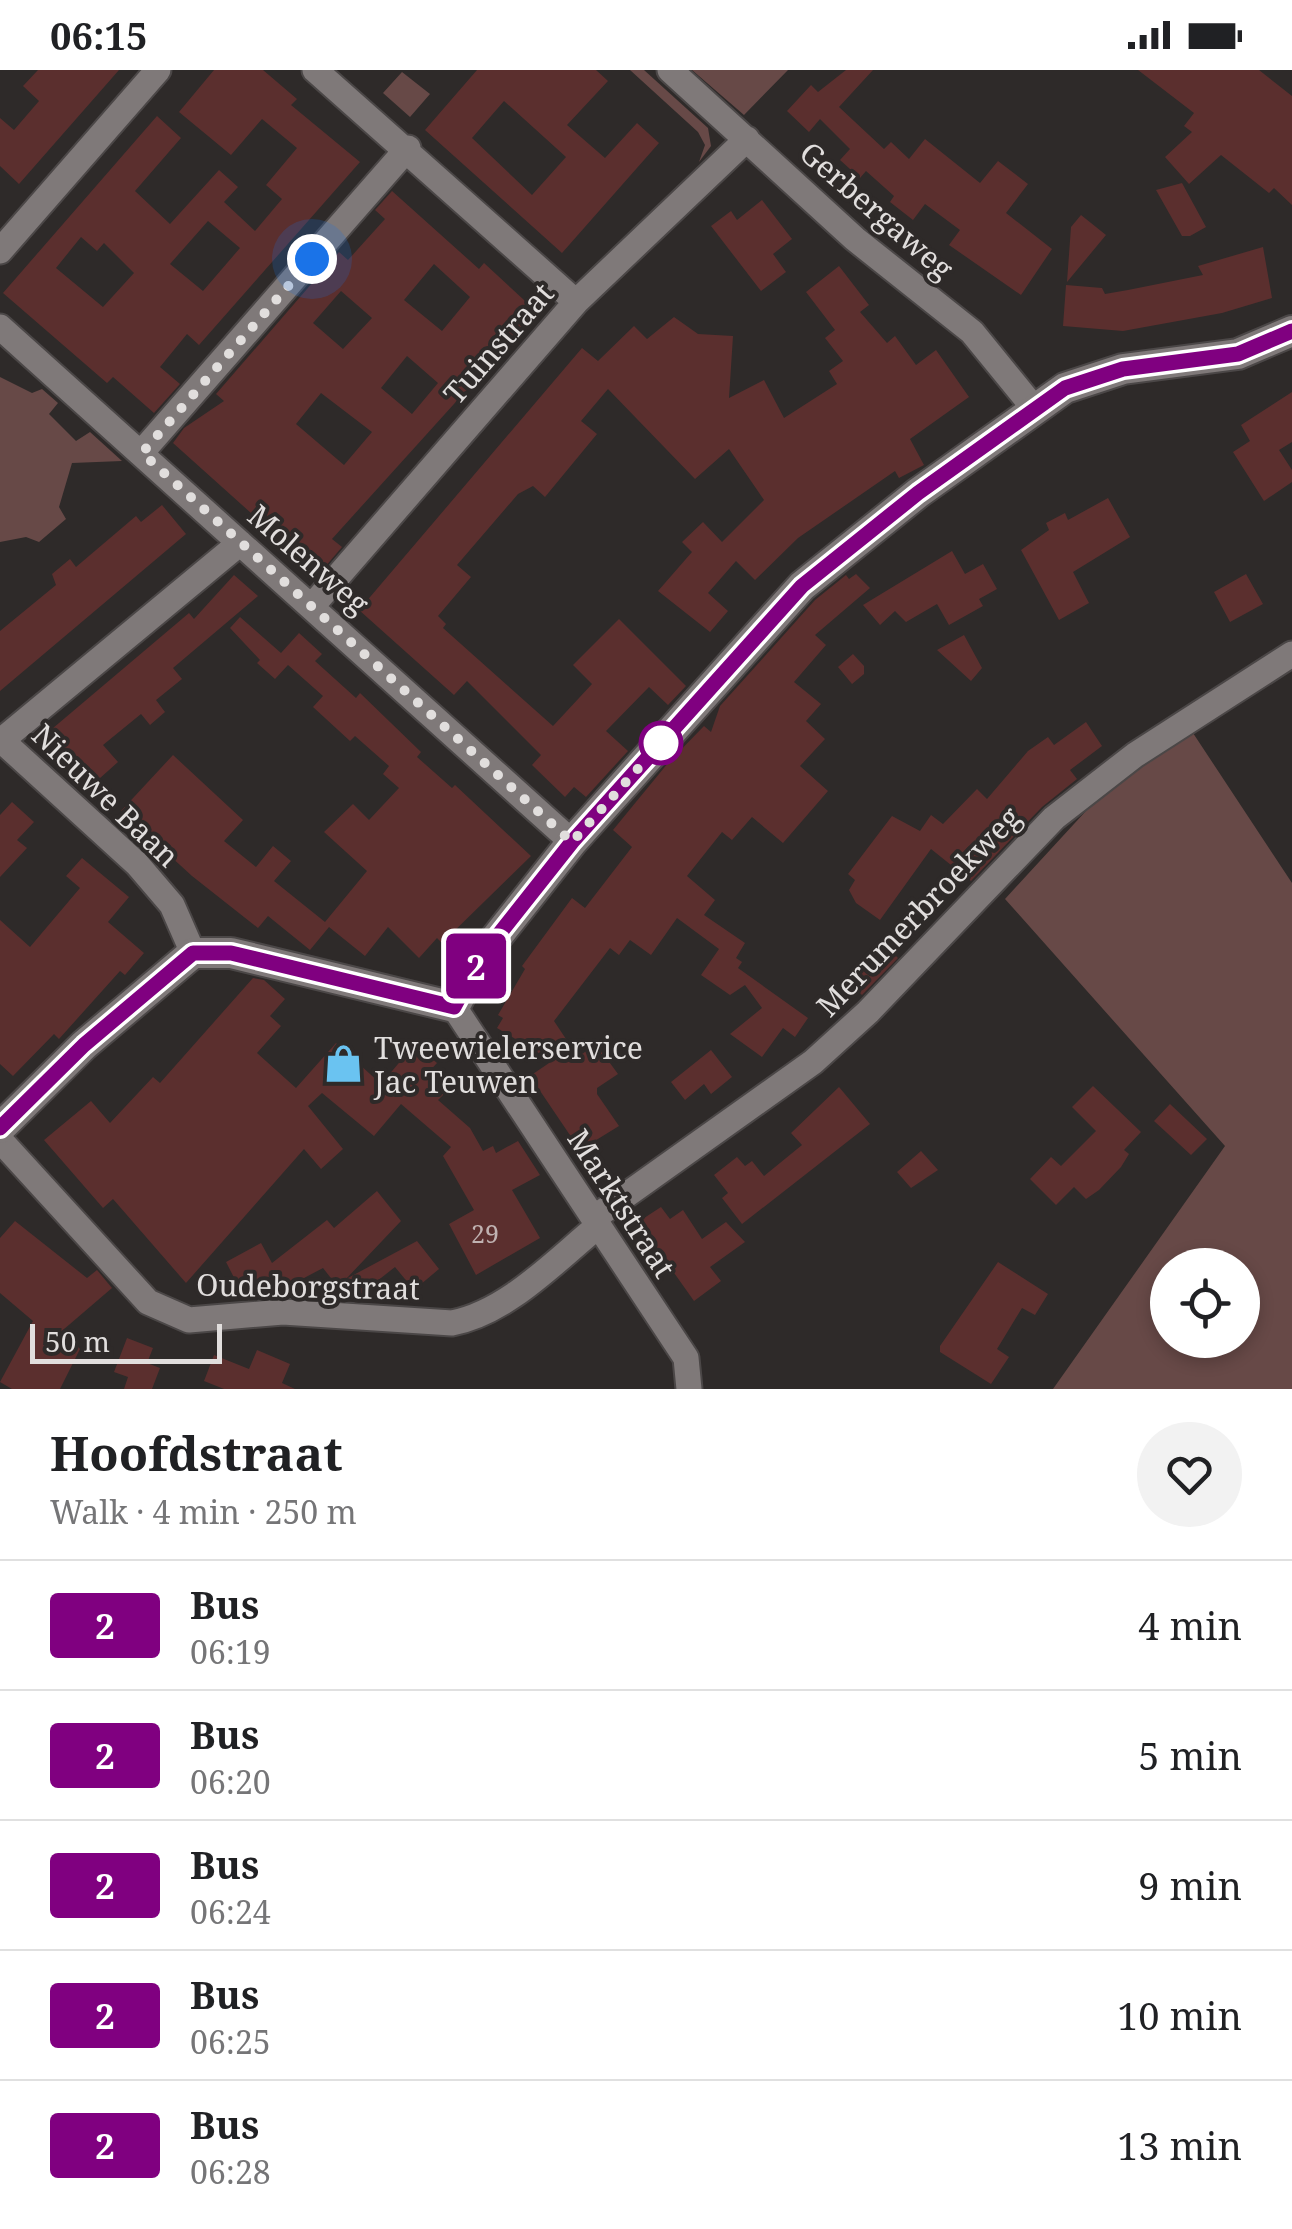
<!DOCTYPE html>
<html lang="en">
<head>
<meta charset="utf-8">
<style>
	body { margin:0; font-family:"Noto Serif",serif; background:#f2f2f2; color:#202124; height:100vh; display:flex; flex-direction:column; font-size:38px; white-space:nowrap }
	* { box-sizing:border-box; margin:0 }
	p { font-size:32px; color:#757577 }
	.icon { flex:none; width:55px; height:55px; fill:none; stroke:currentColor; stroke-width:2; stroke-linecap:round; stroke-linejoin:round }
	.map { position:relative; height:1319px; overflow:hidden }
	.panel { display:flex; flex-direction:column; background:#fff; flex:1 }
	.panel>* { flex:none }
	.badge { padding:0 20px; border-radius:8px; font-size:35px; line-height:65px }
	.fabs { position:absolute; left:1150px; top:1178px; display:grid; gap:20px }
	.fabs a { display:grid; place-items:center; width:110px; height:110px; border-radius:50%; background:#fff; box-shadow:0 5px 15px #0003; font-size:50px }
	.scale { position:absolute; left:30px; bottom:25px; width:192px; box-sizing:border-box; padding-left:10px; border:5px solid #e1dedd; border-top:0; font-size:28px; line-height:35px; white-space:nowrap; color:#e1dedd; -webkit-text-stroke:8px #2e2a29; paint-order:stroke }
	.you { position:absolute; width:50px; height:50px; margin:-25px; border:8px solid #fff; border-radius:50%; background:#1a73e8; box-shadow:0 0 0 15px #1a73e833 }
	.map>.badge { position:absolute; translate:-50% -50%; box-shadow:0 0 0 5px #fff }
	.round { display:grid; place-items:center; flex:none; width:105px; height:105px; border-radius:52px; background:#f2f2f2 }
	.summary { display:flex; align-items:center; justify-content:space-between; height:170px; padding:0 50px }
	h1 { font-size:48px; font-weight:700; line-height:75px }
	ul { padding:0; list-style:none }
	li { display:flex; align-items:center; gap:30px; height:130px; padding:0 50px; border-top:2px solid #e0e0e0 }
	li div { flex:1 }
	li b { display:block; font-size:38px }
	li em { font-style:normal }
	li .badge { min-width:110px; font-weight:700; text-align:center }
	.status { display:flex; justify-content:space-between; align-items:center; height:70px; padding:0 50px; background:#fff; direction:ltr }
	.status svg { height:28px; fill:currentColor }
	.map>svg:first-child { display:block }
	.green { fill:#674947; fill-rule:evenodd }
	.building { fill:#5b2f2e; fill-rule:evenodd }
	.lines { fill:none; stroke-linecap:round; stroke-linejoin:round }
	.street-casing { stroke:#4b4747; stroke-width:29 }
	.secondary-casing { stroke:#4b4747; stroke-width:34 }
	.street { stroke:#7f7979; stroke-width:25 }
	.secondary { stroke:#7f7979; stroke-width:30 }
	.line-casing { stroke:#fff; stroke-width:22 }
	.line { stroke:#800080; stroke-width:15 }
	.walk { stroke:#e1dedd; stroke-width:10; stroke-dasharray:0 18 }
	.stop-dot { fill:#fff; stroke:#800080; stroke-width:5 }
	.labels { text-anchor:middle; dominant-baseline:central; stroke-width:8; stroke-linejoin:round; paint-order:stroke }
	.number-label { font-size:25px; fill:#c0b2b1 }
	.street-label { font-size:30px; fill:#e1dedd; stroke:#2e2a29 }
	.poi-label { font-size:30px; fill:#e1dedd; stroke:#2e2a29; text-anchor:start }
</style>
</head>
<body>
<div class="status"><b>06:15</b><svg viewBox="0 0 49 12"><path d="M0 12V9h3v3zM5 12V6h3v6zM10 12V3h3v9zM15 12V0h3v12zM26 1h20v11H26zM47 4h2v5h-2z"/></svg></div>
<div class="map">
<svg width="1292" height="1319" viewBox="0 0 1292 1319">
	<rect width="100%" height="100%" fill="#2e2a29"/>
	<path class="green" d="M 630,0 L 644,0 L 708,58 L 711,76 L 699,92 L 705,75 L 698,62 Z
		M 692,0 L 788,0 L 744,45 Z
		M 402,2 L 430,24 L 410,47 L 383,23 Z
		M 0,307 L 32,323 L 42,319 L 58,333 L 49,344 L 76,371 L 90,362 L 122,391 L 72,393 L 59,437 L 66,449 L 39,472 L 26,467 L 0,472 Z
		M 1191,660 L 1292,813 L 1292,1319 L 1053,1319 L 1225,1076 L 1005,829 L 1108,717 ZM 1168,1195 L 1242,1195 L 1242,1270 L 1168,1270 Z"/>
	<path class="building" d="M 38,0 L 119,0 L 19,114 L 0,96 L 0,48 L 14,60 L 39,31 L 23,16 Z
		M 214,0 L 263,0 L 297,29 L 291,35 L 360,92 L 199,275 L 187,264 L 160,297 L 180,314 L 154,343 L 113,307 L 107,313 L 3,223 L 157,46 L 181,68 L 135,121 L 170,154 L 219,100 L 238,117 L 224,132 L 255,161 L 282,129 L 266,115 L 297,78 L 262,49 L 231,85 L 179,42 ZM 208,151 L 240,178 L 203,221 L 170,194 ZM 81,167 L 97,181 L 104,173 L 134,203 L 103,237 L 56,198 Z
		M 477,0 L 596,0 L 608,11 L 567,55 L 605,88 L 637,53 L 659,73 L 562,183 L 425,60 ZM 504,31 L 566,87 L 532,125 L 472,68 Z
		M 846,0 L 873,0 L 839,37 L 884,79 L 891,72 L 909,89 L 925,69 L 980,113 L 998,91 L 1028,114 L 1006,143 L 1052,179 L 1021,225 L 949,175 L 960,160 L 925,134 L 913,150 L 890,132 L 894,126 L 866,101 L 860,108 L 840,90 L 850,79 L 820,49 L 809,62 L 787,41 L 811,15 L 818,22 Z
		M 1138,0 L 1259,0 L 1292,26 L 1292,135 L 1274,118 L 1269,123 L 1221,85 L 1189,114 L 1165,87 L 1192,62 L 1184,56 L 1194,43 Z
		M 1182,113 L 1206,157 L 1190,166 L 1182,166 L 1156,120 Z
		M 392,121 L 479,199 L 484,193 L 537,242 L 332,469 L 342,477 L 325,497 L 276,455 L 271,461 L 173,373 L 184,358 L 224,331 L 216,324 L 339,182 L 348,190 L 385,149 L 375,140 ZM 434,194 L 470,227 L 442,261 L 404,230 ZM 341,221 L 372,248 L 343,279 L 313,253 ZM 407,286 L 438,313 L 412,344 L 381,318 ZM 321,323 L 372,362 L 344,395 L 296,354 Z
		M 762,130 L 792,169 L 773,184 L 786,202 L 761,221 L 711,156 L 731,141 L 737,150 Z
		M 1081,145 L 1106,165 L 1067,212 L 1071,157 Z
		M 1263,177 L 1272,228 L 1222,243 L 1123,261 L 1063,256 L 1066,215 L 1102,218 L 1105,224 L 1128,220 L 1203,205 L 1198,196 Z
		M 839,196 L 869,235 L 860,242 L 887,273 L 895,266 L 916,295 L 936,280 L 969,327 L 910,369 L 924,395 L 899,408 L 895,401 L 798,468 L 755,510 L 736,491 L 708,523 L 728,541 L 710,562 L 658,521 L 692,482 L 682,472 L 703,452 L 722,472 L 764,430 L 729,379 L 695,409 L 608,319 L 581,351 L 597,364 L 545,427 L 533,416 L 518,424 L 457,495 L 471,507 L 438,546 L 446,554 L 443,558 L 553,656 L 592,614 L 573,595 L 619,549 L 686,616 L 668,635 L 649,617 L 606,661 L 628,681 L 586,727 L 574,717 L 565,727 L 532,695 L 541,685 L 467,611 L 454,625 L 359,540 L 582,278 L 598,291 L 634,256 L 647,269 L 674,247 L 698,264 L 733,266 L 729,328 L 764,310 L 784,348 L 837,314 L 829,301 L 843,291 L 825,268 L 835,260 L 806,222 Z
		M 1292,322 L 1292,372 L 1279,380 L 1292,400 L 1292,412 L 1264,431 L 1233,382 L 1250,371 L 1241,355 Z
		M 1108,428 L 1130,467 L 1073,502 L 1089,533 L 1059,550 L 1021,480 L 1049,460 L 1046,453 L 1065,443 L 1068,450 Z
		M 162,435 L 186,464 L 0,621 L 0,561 L 56,515 L 52,504 L 70,489 L 76,497 L 136,446 L 141,452 Z
		M 952,481 L 965,504 L 983,494 L 997,519 L 979,529 L 983,536 L 949,555 L 937,534 L 906,552 L 895,541 L 880,555 L 863,535 Z
		M 856,504 L 870,518 L 815,565 L 826,575 L 794,612 L 821,634 L 806,651 L 825,669 L 800,696 L 828,721 L 783,773 L 752,747 L 732,770 L 722,762 L 687,806 L 715,830 L 704,845 L 745,873 L 736,888 L 742,892 L 738,898 L 808,948 L 795,967 L 783,958 L 762,987 L 730,964 L 762,938 L 745,915 L 730,925 L 701,905 L 719,879 L 677,848 L 651,885 L 630,870 L 619,885 L 610,878 L 554,951 L 578,987 L 596,974 L 618,1004 L 597,1018 L 597,1024 L 619,1056 L 580,1080 L 530,1006 L 552,991 L 497,958 L 503,948 L 498,945 L 525,899 L 522,896 L 572,828 L 585,838 L 632,777 L 613,760 L 668,693 L 704,656 L 711,662 L 720,636 L 815,530 L 846,505 L 849,509 Z
		M 1246,504 L 1263,534 L 1230,552 L 1214,522 Z
		M 234,505 L 258,526 L 173,598 L 182,609 L 156,630 L 165,642 L 150,655 L 141,644 L 103,675 L 118,692 L 99,709 L 88,697 L 80,704 L 46,664 L 189,543 L 194,549 Z
		M 240,547 L 281,583 L 299,563 L 322,584 L 315,591 L 356,628 L 360,623 L 421,682 L 417,687 L 452,718 L 455,715 L 531,786 L 442,873 L 437,868 L 419,888 L 388,857 L 365,886 L 329,857 L 310,880 L 268,846 L 258,858 L 192,806 L 121,741 L 173,685 L 243,750 L 224,771 L 256,797 L 273,776 L 291,791 L 274,811 L 325,852 L 367,801 L 324,762 L 353,734 L 369,750 L 399,718 L 383,704 L 389,696 L 355,666 L 350,671 L 313,637 L 323,626 L 288,595 L 275,609 L 257,593 L 260,590 L 230,558 Z
		M 964,565 L 982,598 L 971,611 L 937,580 Z
		M 853,584 L 864,596 L 864,604 L 852,614 L 838,597 Z
		M 1086,652 L 1102,676 L 1070,700 L 1077,709 L 1042,737 L 971,811 L 931,779 L 880,850 L 856,833 L 849,820 L 855,810 L 848,804 L 892,746 L 920,761 L 931,745 L 943,754 L 977,719 L 987,729 L 1028,681 L 1048,667 L 1054,675 Z
		M 12,732 L 34,752 L 17,770 L 27,778 L 0,807 L 0,745 Z
		M 82,788 L 129,827 L 108,852 L 144,883 L 125,905 L 120,901 L 59,969 L 54,964 L 13,1006 L 0,994 L 0,850 L 30,877 L 80,818 L 66,806 Z
		M 881,871 L 898,888 L 862,925 L 844,908 Z
		M 253,908 L 264,910 L 285,929 L 270,946 L 281,956 L 257,983 L 296,1018 L 336,973 L 381,1014 L 415,974 L 437,993 L 425,1006 L 445,1023 L 438,1030 L 470,1058 L 483,1081 L 493,1076 L 496,1083 L 518,1071 L 540,1105 L 512,1120 L 540,1168 L 476,1205 L 449,1154 L 474,1140 L 443,1086 L 451,1077 L 401,1034 L 374,1066 L 322,1023 L 308,1036 L 343,1079 L 321,1099 L 304,1079 L 186,1213 L 113,1129 L 103,1138 L 44,1070 L 91,1031 L 110,1053 L 153,1007 L 160,1013 Z
		M 711,980 L 732,1007 L 711,1024 L 704,1014 L 685,1030 L 671,1012 Z
		M 1093,1016 L 1141,1062 L 1124,1080 L 1129,1084 L 1121,1097 L 1099,1120 L 1086,1129 L 1074,1117 L 1056,1135 L 1030,1109 L 1051,1087 L 1061,1096 L 1096,1061 L 1072,1037 Z
		M 839,1017 L 870,1054 L 742,1154 L 722,1128 L 728,1123 L 714,1105 L 737,1087 L 745,1096 L 752,1091 L 764,1106 L 802,1075 L 791,1063 Z
		M 1170,1034 L 1207,1069 L 1191,1085 L 1154,1051 Z
		M 921,1081 L 938,1100 L 911,1118 L 897,1102 Z
		M 377,1121 L 401,1151 L 346,1209 L 417,1171 L 439,1199 L 414,1220 L 395,1197 L 353,1230 L 348,1230 L 323,1198 L 268,1227 L 245,1229 L 226,1192 L 261,1173 L 272,1193 L 327,1150 L 334,1158 Z
		M 661,1137 L 670,1149 L 683,1140 L 702,1169 L 726,1152 L 745,1172 L 710,1197 L 721,1211 L 694,1231 L 638,1152 Z
		M 15,1151 L 87,1208 L 97,1200 L 112,1218 L 63,1260 L 80,1279 L 60,1319 L 12,1319 L 0,1312 L 33,1251 L 0,1223 L 0,1168 Z
		M 998,1192 L 1048,1224 L 1035,1245 L 1022,1238 L 997,1279 L 1009,1287 L 991,1314 L 940,1282 L 940,1276 Z
		M 127,1268 L 153,1278 L 147,1293 L 160,1298 L 152,1319 L 124,1319 L 128,1307 L 114,1302 Z
		M 257,1280 L 290,1294 L 282,1313 L 295,1319 L 224,1319 L 204,1311 L 214,1285 L 249,1299 Z"/>
	<g class="lines">
		<defs>
			<path id="street" d="M 315,0 L 576,232
				M 670,0 L 855,169 L 972,262 L 1033,337
				M 0,181 L 158,0
				M 0,257 L 572,772
				M 141,383 L 408,78
				M 313,535 L 576,232 L 747,69
				M 0,669 L 137,794 L 172,835 L 193,883
				M 2,670 L 240,473
				M 454,937 L 686,1288 L 689,1319
				M 0,1070 L 148,1232 L 189,1250 L 283,1242 L 452,1253 C 508,1242 555,1191 598,1156
				M 594,1148 L 813,992 L 868,942 L 1054,748 L 1135,685 L 1292,584"/>
			<path id="secondary" d="M 0,1058 L 84,975 L 193,883 L 231,883 L 454,937 L 481,887 L 572,772 L 802,516 L 918,423 L 1065,318 L 1123,299 L 1238,284 L 1292,261"/>
		</defs>
		<use href="#street" class="street-casing"/>
		<use href="#secondary" class="secondary-casing"/>
		<use href="#street" class="street"/>
		<use href="#secondary" class="secondary"/>
	</g>
	<g class="lines">
		<defs>
			<path id="line" d="M 0,1058 L 84,975 L 193,883 L 231,883 L 454,937 L 481,887 L 572,772 L 802,516 L 918,423 L 1065,318 L 1123,299 L 1238,284 L 1292,261"/>
		</defs>
		<use href="#line" class="line-casing"/>
		<use href="#line" class="line"/>
		<path class="walk" d="M 312,189 L 142,383 L 572,772 L 661,673"/>
	</g>
	<defs>
		<symbol id="shop-bare" viewBox="-9 -9 18 18"><path d="M-5-2.5h2.3a2.7 3.5 0 0 1 5.4 0H5L5.5 6h-11ZM-1.5-2.5h3a1.5 2.3 0 0 0-3 0Z" fill="#6ac3f1" stroke="#2e2a29" stroke-width="2.5" paint-order="stroke"/></symbol>
	</defs>
	<g fill-rule="evenodd">
		<use href="#shop-bare" x="316" y="966" width="55" height="55"/>
	</g>
	<circle class="stop-dot" cx="661" cy="673" r="20"/>
	<g class="labels">
		<g class="number-label">
			<text x="485" y="1163">29</text>
		</g>
		<g class="street-label">
			<text transform="translate(877 140) rotate(41)">Gerbergaweg</text>
			<text transform="translate(498 273) rotate(-49)">Tuinstraat</text>
			<text transform="translate(309 489) rotate(41)">Molenweg</text>
			<text transform="translate(106 725) rotate(44)">Nieuwe Baan</text>
			<text transform="translate(918 841) rotate(-46)">Merumerbroekweg</text>
			<text transform="translate(622 1133) rotate(57)">Marktstraat</text>
			<text transform="translate(308 1216) rotate(1)">Oudeborgstraat</text>
		</g>
		<g class="poi-label">
			<text x="374" y="977">Tweewielerservice<tspan x="374" dy="34">Jac Teuwen</tspan></text>
		</g>
	</g>
</svg>
<div class="fabs">
<a><svg class="icon" aria-label="locate" viewBox="0 0 24 24"><circle cx="12" cy="12" r="6"/><path d="M12 2v4M12 18v4M2 12h4M18 12h4"/></svg></a>
</div>
<div class="scale">50 m</div>
<div class="you" style="left:312px;top:189px"></div>
<b class="badge" style="left:476px;top:896px;background:#800080;color:#fff">2</b>
</div>
<section class="panel">
<div class="summary"><div><h1>Hoofdstraat</h1><p>Walk · 4 min · 250 m</p></div><a class="round"><svg class="icon" aria-label="heart" viewBox="0 0 24 24"><path d="M12 20l-8-8c-3-5 5-10 8-4 3-6 11-1 8 4z"/></svg></a></div>
<ul>
<li><span class="badge" style="background:#800080;color:#fff">2</span><div><b>Bus</b><p>06:19</p></div><em>4 min</em></li>
<li><span class="badge" style="background:#800080;color:#fff">2</span><div><b>Bus</b><p>06:20</p></div><em>5 min</em></li>
<li><span class="badge" style="background:#800080;color:#fff">2</span><div><b>Bus</b><p>06:24</p></div><em>9 min</em></li>
<li><span class="badge" style="background:#800080;color:#fff">2</span><div><b>Bus</b><p>06:25</p></div><em>10 min</em></li>
<li><span class="badge" style="background:#800080;color:#fff">2</span><div><b>Bus</b><p>06:28</p></div><em>13 min</em></li>
</ul>
</section>
</body>
</html>
